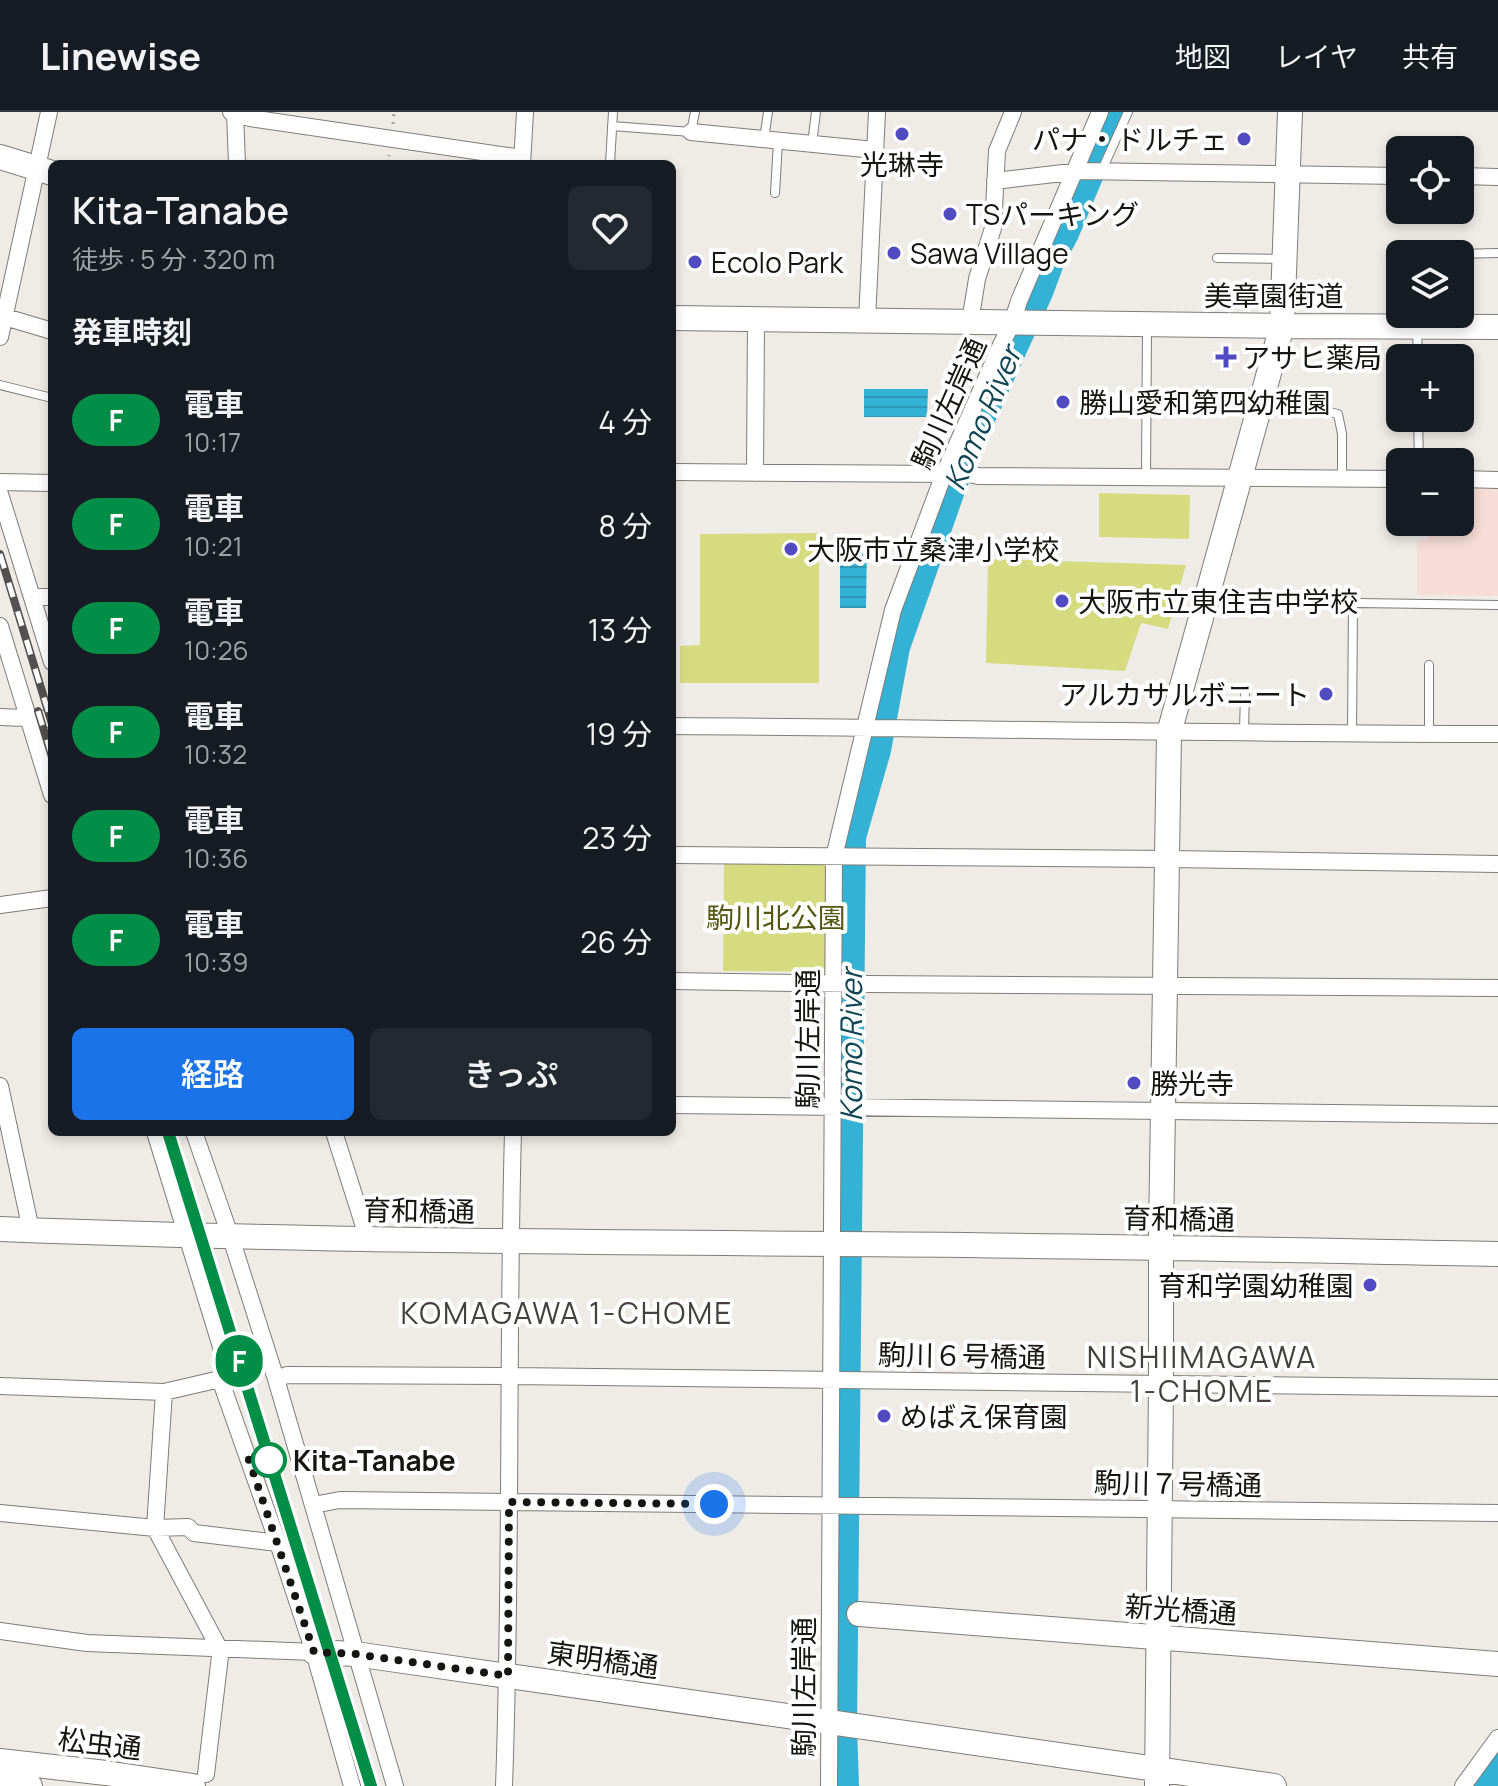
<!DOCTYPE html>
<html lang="ja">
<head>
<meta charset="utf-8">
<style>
	body { margin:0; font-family:Manrope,"Noto Sans JP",sans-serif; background:#242831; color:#f1f3f6; height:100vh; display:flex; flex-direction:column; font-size:30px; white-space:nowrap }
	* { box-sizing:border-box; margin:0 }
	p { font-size:26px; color:#9ea1a6 }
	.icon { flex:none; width:44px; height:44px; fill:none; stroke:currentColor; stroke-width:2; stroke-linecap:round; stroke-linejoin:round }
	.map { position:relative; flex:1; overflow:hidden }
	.side { position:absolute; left:48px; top:48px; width:628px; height:976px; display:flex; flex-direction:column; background:#171b24; border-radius:12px; box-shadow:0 4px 12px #0003 }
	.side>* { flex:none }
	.badge { padding:0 16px; border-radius:26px; font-size:28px; line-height:52px }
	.tools { position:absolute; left:1386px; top:24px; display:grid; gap:16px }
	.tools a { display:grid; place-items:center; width:88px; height:88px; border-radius:12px; background:#171b24; box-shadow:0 4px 12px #0003; font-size:40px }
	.you { position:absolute; width:40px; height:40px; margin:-20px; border:6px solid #fff; border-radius:50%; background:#1a73e8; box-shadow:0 0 0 12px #1a73e833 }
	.map>.badge { position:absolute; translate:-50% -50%; box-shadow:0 0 0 4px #fff }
	h2 { padding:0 24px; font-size:30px; line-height:72px }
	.round { display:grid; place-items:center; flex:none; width:84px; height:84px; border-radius:12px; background:#242831 }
	.head { display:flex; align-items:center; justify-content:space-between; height:136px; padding:0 24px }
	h1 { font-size:38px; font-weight:600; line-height:60px }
	.action { display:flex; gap:16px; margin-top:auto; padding:16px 24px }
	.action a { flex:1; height:92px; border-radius:12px; background:#1a73e8; color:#fff; font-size:32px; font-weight:600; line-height:92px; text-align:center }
	.action a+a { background:#242831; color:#f1f3f6 }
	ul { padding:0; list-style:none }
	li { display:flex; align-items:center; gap:24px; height:104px; padding:0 24px }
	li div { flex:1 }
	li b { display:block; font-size:30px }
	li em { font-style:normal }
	li .badge { min-width:88px; font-weight:700; text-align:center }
	header { display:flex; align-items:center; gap:48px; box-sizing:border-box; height:112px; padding:0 40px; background:#171b24; border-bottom:2px solid #363941 }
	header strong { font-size:38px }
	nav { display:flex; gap:44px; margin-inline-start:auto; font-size:28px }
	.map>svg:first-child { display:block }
	.industrial { fill:#f6ddd5 }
	.park { fill:#d7db80 }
	.water { fill:url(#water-rules) }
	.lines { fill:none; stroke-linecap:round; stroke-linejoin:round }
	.river { stroke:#33b2d5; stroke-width:30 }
	.lane-casing { stroke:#7f7c78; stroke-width:10 }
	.street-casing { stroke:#7f7c78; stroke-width:18 }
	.secondary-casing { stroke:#7f7c78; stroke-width:26 }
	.path { stroke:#a09e9a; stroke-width:3; stroke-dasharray:2 6; stroke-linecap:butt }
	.lane { stroke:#fff; stroke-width:8 }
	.street { stroke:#fff; stroke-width:16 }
	.secondary { stroke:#fff; stroke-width:24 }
	.rail-casing { stroke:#53514f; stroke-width:8 }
	.rail { stroke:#fff; stroke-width:5; stroke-dasharray:15; stroke-linecap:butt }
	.line-casing { stroke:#fff; stroke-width:18 }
	.line { stroke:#028e46; stroke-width:12 }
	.walk { stroke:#161513; stroke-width:8; stroke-dasharray:0 14.4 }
	.poi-dot { fill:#514ac1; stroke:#fff; stroke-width:3 }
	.stop-dot { fill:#fff; stroke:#028e46; stroke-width:4 }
	.labels { text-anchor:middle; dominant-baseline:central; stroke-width:8; stroke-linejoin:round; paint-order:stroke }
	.poi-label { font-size:28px; fill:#161513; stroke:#fff; text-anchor:start }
	.street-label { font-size:28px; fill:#161513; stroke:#fff }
	.park-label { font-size:28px; fill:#555610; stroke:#fff }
	.stop-label { font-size:28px; font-weight:bold; fill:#161513; stroke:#fff; text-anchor:start }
	.water-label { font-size:30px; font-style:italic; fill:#104554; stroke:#fff }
	.neighbourhood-label { font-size:30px; letter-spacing:2px; fill:#43413d; stroke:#fff }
</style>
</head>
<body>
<header>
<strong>Linewise</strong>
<nav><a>地図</a><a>レイヤ</a><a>共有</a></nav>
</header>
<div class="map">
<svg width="1498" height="1674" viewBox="0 0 1498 1674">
	<defs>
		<pattern id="water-rules" width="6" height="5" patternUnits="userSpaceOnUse" patternTransform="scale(2)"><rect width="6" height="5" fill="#33b2d5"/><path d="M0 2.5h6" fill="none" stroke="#2c98b6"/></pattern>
	</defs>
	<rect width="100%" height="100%" fill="#efece8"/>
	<path class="industrial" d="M 1460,375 L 1498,376 L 1498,484 L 1417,483 L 1417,428 L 1427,428 L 1427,410 L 1460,410 Z"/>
	<path class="park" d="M 1099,381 L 1190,383 L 1189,427 L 1099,425 Z
		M 819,421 L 819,571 L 680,571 L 680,534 L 700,533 L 700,422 Z
		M 988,447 L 1186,453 L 1168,517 L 1141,511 L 1125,559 L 986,551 Z
		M 724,750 L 828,751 L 828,860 L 723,859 Z"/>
	<path class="water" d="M 864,277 L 928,277 L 927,305 L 864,305 Z
		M 840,434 L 867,434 L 866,496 L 840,496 Z"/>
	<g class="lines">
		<path class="river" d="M 844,1674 L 842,1616 L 851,725 L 876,638 L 895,535 L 950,378 L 965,339 L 1038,180 L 1051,145 L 1064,121 L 1115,0
			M 1482,1674 L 1498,1652"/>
		<defs>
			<path id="lane" d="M 612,14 L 691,20 L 695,0
				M 764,27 L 768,0
				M 812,32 L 816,0
				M 610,52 L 613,0
				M 1102,58 L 1128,0
				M 775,81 L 778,30
				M 1457,142 L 1498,141
				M 1217,146 L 1280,147
				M 1417,219 L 1418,246
				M 0,273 L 52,286
				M 1261,295 L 1321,298 L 1338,302 L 1342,322 L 1342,366
				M 1418,306 L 1419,350
				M 1146,365 L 1147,214
				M 1207,489 L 1498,493
				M 1429,553 L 1429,622
				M 1244,621 L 1245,578
				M 1352,622 L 1353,491"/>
			<path id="street" d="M 231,0 L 250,6 L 522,46
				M 235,0 L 237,52
				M 691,20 L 875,38
				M 522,52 L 525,0
				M 1460,64 L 1498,65
				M 995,69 L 1080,59 L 1400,64
				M 5,205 L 52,219
				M 867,208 L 877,0
				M 970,210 L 977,167 L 993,116 L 997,39 L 1013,0
				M 0,225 L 49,0
				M 672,360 L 951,362 L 970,362 L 978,364 L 1400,367
				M 755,361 L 756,207
				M 1460,367 L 1498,368
				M 0,370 L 52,371
				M 0,382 L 52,550
				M 32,485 L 52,485
				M 0,514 L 52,683
				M 0,605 L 52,607
				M 672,614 C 947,616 1223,622 1498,622
				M 672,743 L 1168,747 L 1498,752
				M 0,793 L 52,786
				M 672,869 L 866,872 L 1498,876
				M 0,974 L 31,1118
				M 672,993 L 1498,1003
				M 155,1020 L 226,1251 L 220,1267 L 278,1431 L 314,1540 L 352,1674
				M 194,1020 L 231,1126 L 276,1267 L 395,1674
				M 334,1020 L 368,1127
				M 276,1267 L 287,1263 L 511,1264 L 1498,1276
				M 0,1274 L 164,1280 L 220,1267
				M 164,1280 L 155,1416 L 219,1536 L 220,1544 L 206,1662
				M 313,1393 L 340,1388 L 1498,1401
				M 0,1401 L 155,1416 L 188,1415 L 194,1421 L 278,1431
				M 0,1519 L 87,1531 L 314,1540
				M 504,1674 C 512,1456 507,1238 513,1020
				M 829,1674 L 834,745 L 893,498 L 944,362 L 1001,233 L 1012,211 L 1019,189 L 1100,0
				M 1463,1674 L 1498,1626"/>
			<path id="secondary" d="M 0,45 L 52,61
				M 672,206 L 1282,214 L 1498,215
				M 0,1117 C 278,1128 557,1130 836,1132 C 1056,1133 1277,1138 1498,1142
				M 859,1502 L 1498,1552
				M 314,1540 L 355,1542 L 1274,1674
				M 0,1649 L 106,1661 L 193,1674
				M 0,1671 L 30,1674
				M 1157,1674 L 1161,1271 L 1161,1122 L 1169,621 L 1282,214 L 1290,0"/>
		</defs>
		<use href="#lane" class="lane-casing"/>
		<use href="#street" class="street-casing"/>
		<use href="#secondary" class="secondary-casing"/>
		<path class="path" d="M 393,12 L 394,0
			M 388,52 L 389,43"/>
		<use href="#lane" class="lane"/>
		<use href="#street" class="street"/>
		<use href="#secondary" class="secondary"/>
		<defs>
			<path id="rail" d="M 0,442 L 52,612
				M 38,599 L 52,645
				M 168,1020 L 371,1674"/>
		</defs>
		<use href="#rail" class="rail-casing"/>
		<use href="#rail" class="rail"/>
	</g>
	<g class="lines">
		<defs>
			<path id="line" d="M 168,1020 L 371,1674"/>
		</defs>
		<use href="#line" class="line-casing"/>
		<use href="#line" class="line"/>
		<path class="walk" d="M 269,1348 L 247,1342 L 314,1540 L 355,1542 L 508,1564 L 509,1390 L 714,1392"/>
	</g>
	<g class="poi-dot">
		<circle cx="902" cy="22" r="8"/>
		<circle cx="1244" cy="27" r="8"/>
		<circle cx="950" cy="102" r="8"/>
		<circle cx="894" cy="141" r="8"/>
		<circle cx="695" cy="150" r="8"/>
		<path d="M1222 233h8v8h8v8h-8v8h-8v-8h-8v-8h8z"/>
		<circle cx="1063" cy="290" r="8"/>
		<circle cx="791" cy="437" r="8"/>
		<circle cx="1062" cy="489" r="8"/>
		<circle cx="1326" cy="582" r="8"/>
		<circle cx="1134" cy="971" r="8"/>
		<circle cx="1370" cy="1173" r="8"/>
		<circle cx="884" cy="1304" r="8"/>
	</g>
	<circle class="stop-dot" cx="269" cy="1348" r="16"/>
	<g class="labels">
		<g class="poi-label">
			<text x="1228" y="27" text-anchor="end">パナ・ドルチェ</text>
			<text x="902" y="52" text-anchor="middle">光琳寺</text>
			<text x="966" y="102">TSパーキング</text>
			<text x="910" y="141">Sawa Village</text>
			<text x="711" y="150">Ecolo Park</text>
			<text x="1242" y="245">アサヒ薬局</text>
			<text x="1079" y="290">勝山愛和第四幼稚園</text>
			<text x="807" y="437">大阪市立桑津小学校</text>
			<text x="1078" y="489">大阪市立東住吉中学校</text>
			<text x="1310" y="582" text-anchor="end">アルカサルボニート</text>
			<text x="1150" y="971">勝光寺</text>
			<text x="1354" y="1173" text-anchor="end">育和学園幼稚園</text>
			<text x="900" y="1304">めばえ保育園</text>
		</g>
		<g class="street-label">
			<text x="1274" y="183">美章園街道</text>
			<text transform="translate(948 291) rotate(-66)">駒川左岸通</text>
			<text transform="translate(807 927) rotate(-90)">駒川左岸通</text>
			<text transform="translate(419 1098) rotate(1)">育和橋通</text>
			<text transform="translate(1179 1106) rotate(1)">育和橋通</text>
			<text transform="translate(962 1243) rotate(1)">駒川６号橋通</text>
			<text transform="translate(1178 1371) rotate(1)">駒川７号橋通</text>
			<text transform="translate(1181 1497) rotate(4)">新光橋通</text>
			<text transform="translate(603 1547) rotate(8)">東明橋通</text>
			<text transform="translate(803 1575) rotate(-90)">駒川左岸通</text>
			<text transform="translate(100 1631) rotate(7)">松虫通</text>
		</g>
		<g class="park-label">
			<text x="776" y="805">駒川北公園</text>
		</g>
		<g class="stop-label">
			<text x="293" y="1348">Kita-Tanabe</text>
		</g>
		<g class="water-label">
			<text transform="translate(982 306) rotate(-67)">Komo River</text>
			<text transform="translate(850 933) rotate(-90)">Komo River</text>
		</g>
		<g class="neighbourhood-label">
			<text x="567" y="1200">KOMAGAWA 1-CHOME</text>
			<text x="1202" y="1244">NISHIIMAGAWA<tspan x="1202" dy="34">1-CHOME</tspan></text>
		</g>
	</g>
</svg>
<div class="tools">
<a><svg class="icon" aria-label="locate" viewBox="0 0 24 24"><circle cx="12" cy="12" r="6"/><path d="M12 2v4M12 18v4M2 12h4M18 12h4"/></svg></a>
<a><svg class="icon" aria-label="layers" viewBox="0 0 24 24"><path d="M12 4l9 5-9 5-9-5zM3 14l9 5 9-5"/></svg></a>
<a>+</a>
<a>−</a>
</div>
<div class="you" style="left:714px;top:1392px"></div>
<b class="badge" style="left:239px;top:1249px;background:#028e46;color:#fff">F</b>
<section class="side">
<div class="head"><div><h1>Kita-Tanabe</h1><p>徒歩 · 5 分 · 320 m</p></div><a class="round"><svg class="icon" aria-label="heart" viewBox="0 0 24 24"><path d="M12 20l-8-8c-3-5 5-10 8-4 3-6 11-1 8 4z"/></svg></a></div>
<h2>発車時刻</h2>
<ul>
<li><span class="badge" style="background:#028e46;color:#fff">F</span><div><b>電車</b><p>10:17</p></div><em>4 分</em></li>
<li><span class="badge" style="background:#028e46;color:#fff">F</span><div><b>電車</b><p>10:21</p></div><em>8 分</em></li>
<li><span class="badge" style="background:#028e46;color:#fff">F</span><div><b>電車</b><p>10:26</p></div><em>13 分</em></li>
<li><span class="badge" style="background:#028e46;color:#fff">F</span><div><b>電車</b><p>10:32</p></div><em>19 分</em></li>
<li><span class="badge" style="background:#028e46;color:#fff">F</span><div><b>電車</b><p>10:36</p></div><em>23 分</em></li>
<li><span class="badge" style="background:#028e46;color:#fff">F</span><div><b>電車</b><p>10:39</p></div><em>26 分</em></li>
</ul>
<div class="action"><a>経路</a><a>きっぷ</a></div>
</section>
</div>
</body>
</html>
